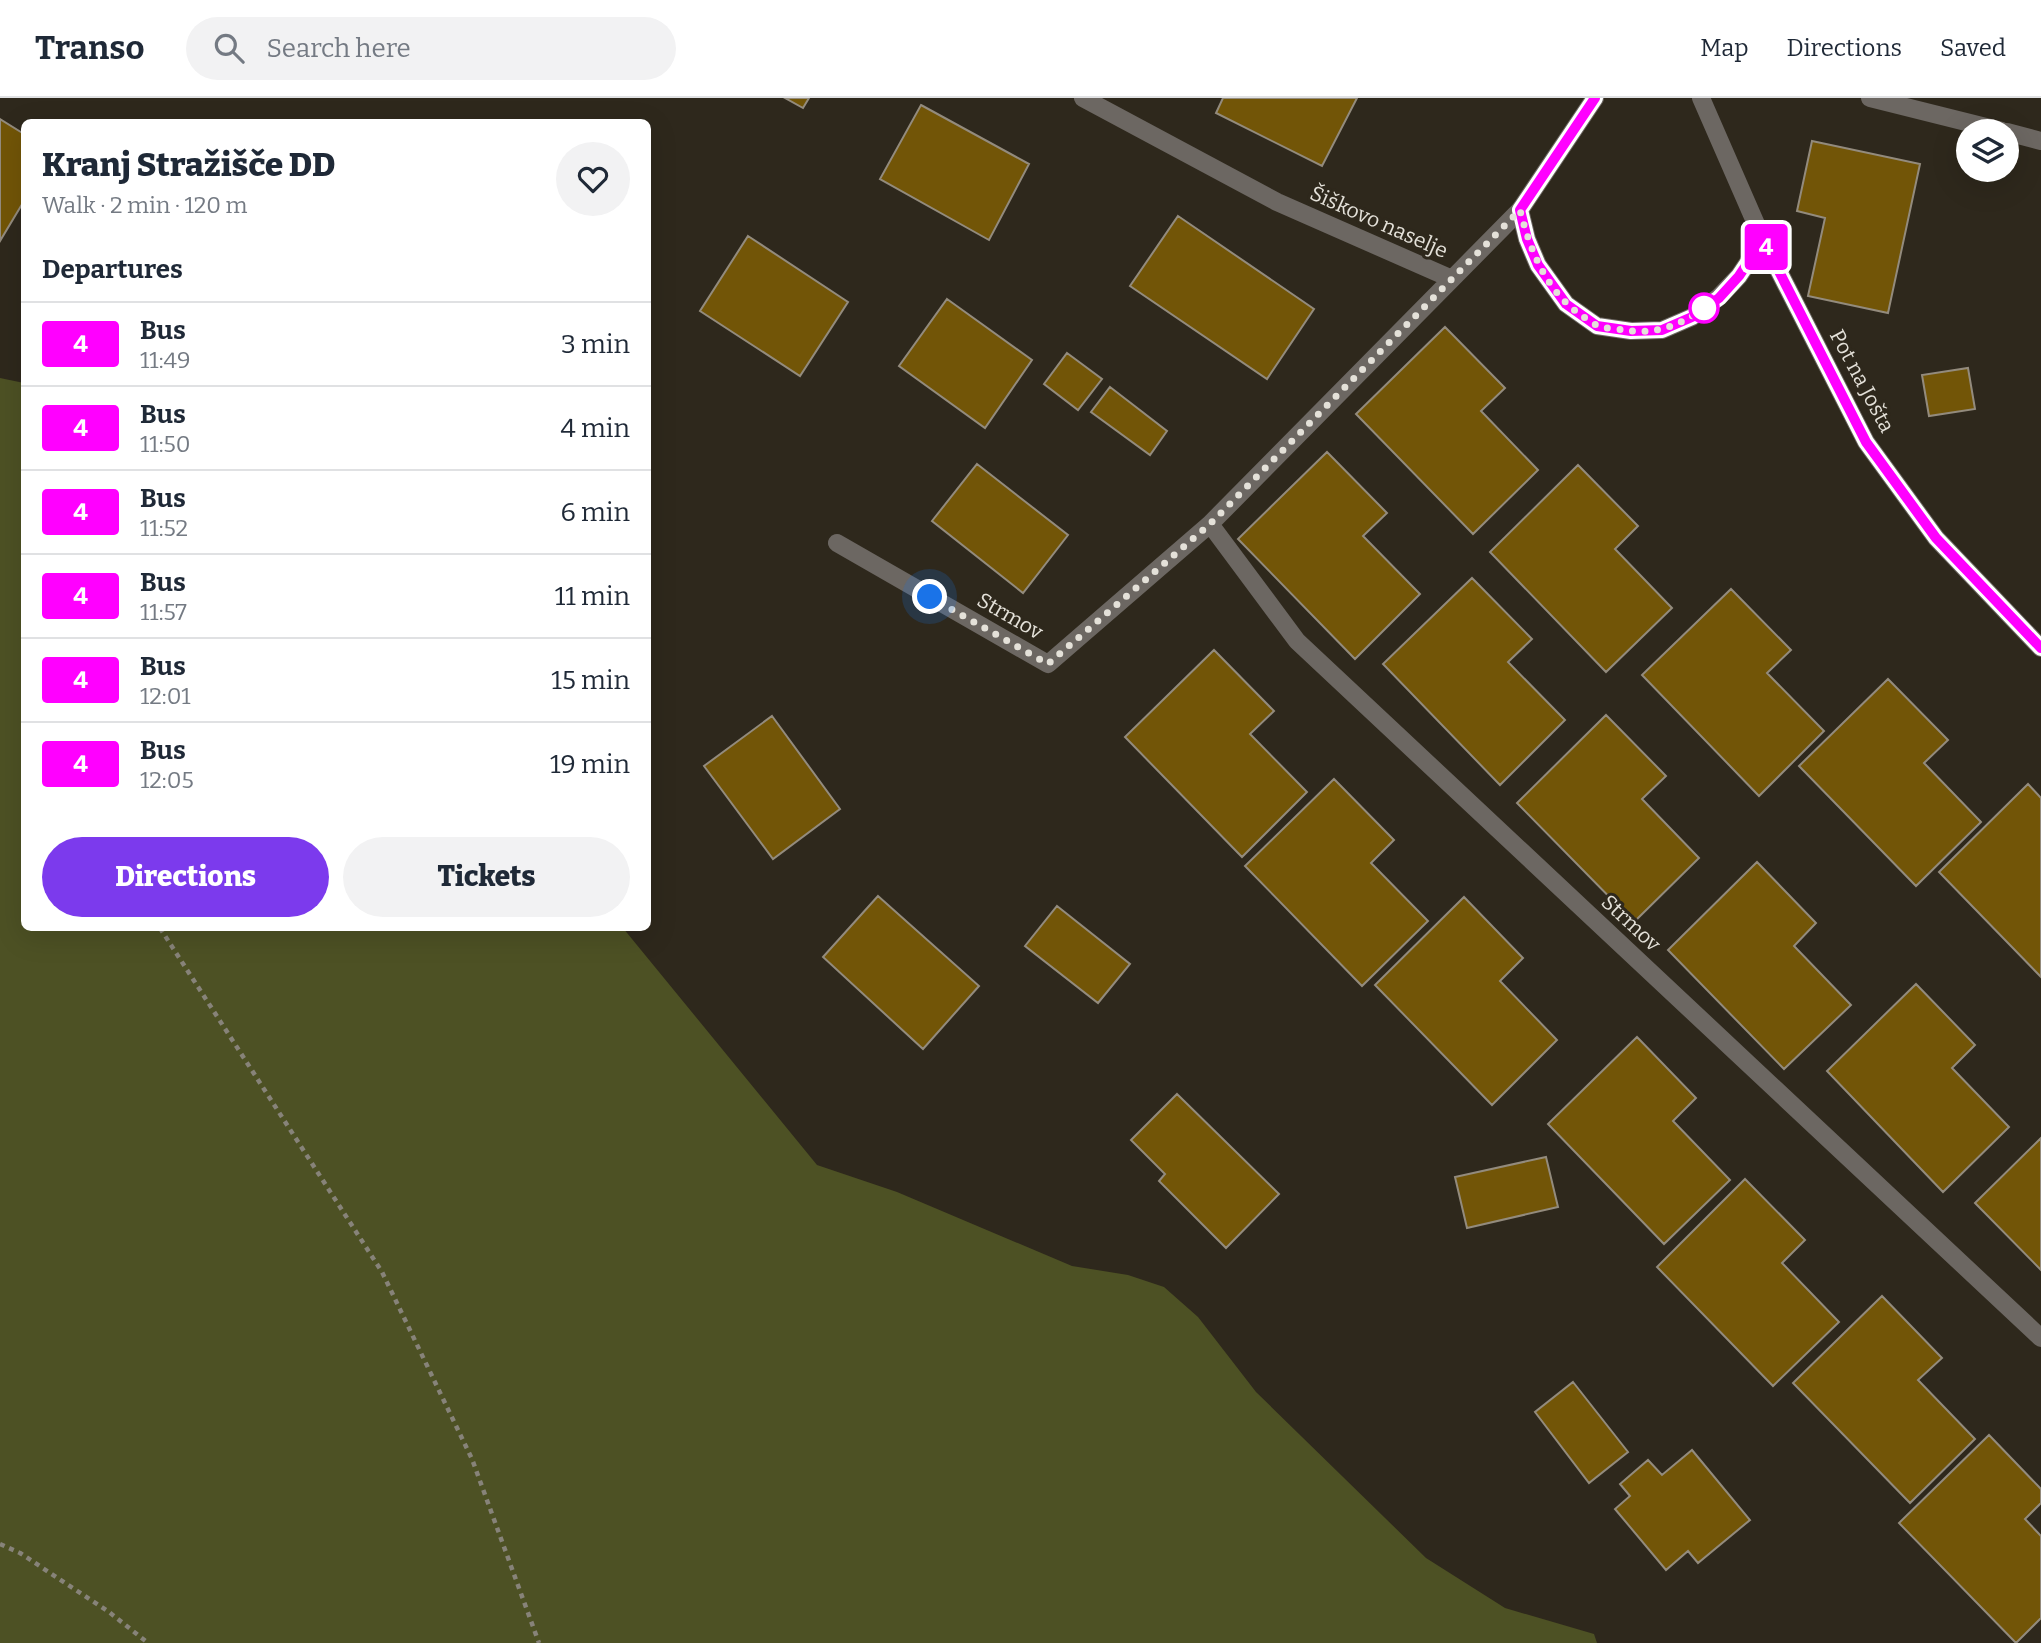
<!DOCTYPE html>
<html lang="en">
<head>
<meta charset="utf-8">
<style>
	body { margin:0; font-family:Bitter,serif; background:#f2f2f3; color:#1f2937; height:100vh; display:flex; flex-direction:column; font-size:26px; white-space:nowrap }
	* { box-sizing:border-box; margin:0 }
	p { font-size:23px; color:#747a83 }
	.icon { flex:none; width:38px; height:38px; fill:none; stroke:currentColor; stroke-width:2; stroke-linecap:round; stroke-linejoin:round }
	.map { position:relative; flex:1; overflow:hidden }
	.sheet { position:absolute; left:21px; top:21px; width:630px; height:812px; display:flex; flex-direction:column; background:#fff; border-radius:10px; box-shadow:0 7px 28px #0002 }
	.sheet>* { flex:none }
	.badge { padding:0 14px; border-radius:5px; font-size:24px; line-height:46px }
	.tools { position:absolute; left:1956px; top:21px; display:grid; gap:14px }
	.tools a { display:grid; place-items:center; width:63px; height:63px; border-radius:50%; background:#fff; box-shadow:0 7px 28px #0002; font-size:35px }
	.you { position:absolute; width:35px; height:35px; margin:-18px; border:5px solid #fff; border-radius:50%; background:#1a73e8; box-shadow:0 0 0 10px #1a73e833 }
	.map>.badge { position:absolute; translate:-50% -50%; box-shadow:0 0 0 4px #fff }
	h2 { padding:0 21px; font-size:26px; line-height:63px }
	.round { display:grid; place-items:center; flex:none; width:74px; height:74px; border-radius:37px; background:#f2f2f3 }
	.overview { display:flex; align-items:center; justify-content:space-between; height:119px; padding:0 21px }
	h1 { font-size:33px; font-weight:800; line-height:52px }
	.button { display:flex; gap:14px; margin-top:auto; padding:14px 21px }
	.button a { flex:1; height:80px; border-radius:42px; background:#7c3aed; color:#fff; font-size:28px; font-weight:800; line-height:80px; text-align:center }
	.button a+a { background:#f2f2f3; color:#1f2937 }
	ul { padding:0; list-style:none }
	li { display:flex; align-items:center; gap:21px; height:84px; padding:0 21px; border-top:2px solid #e0e1e3 }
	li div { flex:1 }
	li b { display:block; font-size:26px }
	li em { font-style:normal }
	li .badge { min-width:77px; font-weight:700; text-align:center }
	header { display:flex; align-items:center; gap:42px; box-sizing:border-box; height:98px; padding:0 35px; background:#fff; border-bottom:2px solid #e0e1e3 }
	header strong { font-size:33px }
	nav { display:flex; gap:38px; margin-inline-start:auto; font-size:24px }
	.search { width:490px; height:63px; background:#f2f2f3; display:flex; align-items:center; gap:18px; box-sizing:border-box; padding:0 24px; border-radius:38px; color:#747a83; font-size:26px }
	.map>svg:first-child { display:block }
	.green { fill:#4d5124 }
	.building { fill:#725507; stroke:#938b7d; stroke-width:2 }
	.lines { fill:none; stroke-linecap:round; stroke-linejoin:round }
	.path { stroke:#878379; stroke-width:4.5; stroke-dasharray:5 5; stroke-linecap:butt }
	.lane { stroke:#6c6762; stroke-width:18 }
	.street { stroke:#6c6762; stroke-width:18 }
	.line-casing { stroke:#fff; stroke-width:16 }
	.line { stroke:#f0f; stroke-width:10 }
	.walk { stroke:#e4e1d9; stroke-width:7; stroke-dasharray:0 12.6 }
	.stop-dot { fill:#fff; stroke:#f0f; stroke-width:3.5 }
	.labels { text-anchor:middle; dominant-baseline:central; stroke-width:6; stroke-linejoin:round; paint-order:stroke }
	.street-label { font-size:21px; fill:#e4e1d9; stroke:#2e281c }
</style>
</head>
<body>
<header>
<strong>Transo</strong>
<div class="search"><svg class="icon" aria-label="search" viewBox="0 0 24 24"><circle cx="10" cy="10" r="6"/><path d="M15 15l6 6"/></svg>Search here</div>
<nav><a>Map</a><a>Directions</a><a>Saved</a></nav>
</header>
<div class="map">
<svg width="2041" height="1545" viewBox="0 0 2041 1545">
	<rect width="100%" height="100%" fill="#2e281c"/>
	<path class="green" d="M 0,280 L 24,285 L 24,830 L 623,830 L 817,1067 L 897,1094 L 1072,1168 L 1128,1177 L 1164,1189 L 1198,1219 L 1256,1294 L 1426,1460 L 1505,1510 L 1594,1536 L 1597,1545 L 0,1545 Z"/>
	<path class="building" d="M 785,0 L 809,0 L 803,10 Z
		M 1223,0 L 1357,0 L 1322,68 L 1216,15 Z
		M 921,7 L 1029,66 L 989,142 L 880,81 Z
		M 0,21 L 24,36 L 24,103 L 0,143 Z
		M 1812,43 L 1920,66 L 1888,215 L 1808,198 L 1825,120 L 1797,113 Z
		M 1178,118 L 1314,211 L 1267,281 L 1130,188 Z
		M 748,138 L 848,204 L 800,278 L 700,213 Z
		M 947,201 L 1032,262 L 985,330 L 899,268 Z
		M 1445,229 L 1505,290 L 1481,313 L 1538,372 L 1473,436 L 1356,316 Z
		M 1067,255 L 1102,281 L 1078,312 L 1044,286 Z
		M 1968,270 L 1975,311 L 1929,318 L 1922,277 Z
		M 1110,289 L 1167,333 L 1150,357 L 1091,314 Z
		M 1327,354 L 1387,415 L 1363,438 L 1420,496 L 1355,561 L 1238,441 Z
		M 977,366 L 1068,437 L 1023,495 L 932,423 Z
		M 1578,367 L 1638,428 L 1615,451 L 1672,510 L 1606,574 L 1490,454 Z
		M 1472,480 L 1532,541 L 1508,564 L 1565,622 L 1500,687 L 1383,566 Z
		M 1731,491 L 1791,552 L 1767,575 L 1824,633 L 1759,698 L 1642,577 Z
		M 1214,552 L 1274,613 L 1250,636 L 1307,694 L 1242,759 L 1125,639 Z
		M 1888,581 L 1948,642 L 1924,665 L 1981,724 L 1916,788 L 1799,668 Z
		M 1606,617 L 1666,678 L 1642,701 L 1699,760 L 1634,824 L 1517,705 Z
		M 772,618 L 840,711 L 773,761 L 704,668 Z
		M 1334,681 L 1394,742 L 1371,765 L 1428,823 L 1362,888 L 1245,768 Z
		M 2028,686 L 2041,700 L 2041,879 L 1939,774 Z
		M 1757,764 L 1816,825 L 1794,848 L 1851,907 L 1784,971 L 1668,852 Z
		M 878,798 L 979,888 L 923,951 L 823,859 Z
		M 1464,799 L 1523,860 L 1500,883 L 1557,942 L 1492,1007 L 1375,887 Z
		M 1057,808 L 1130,866 L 1098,905 L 1025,848 Z
		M 1916,886 L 1975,947 L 1952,970 L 2009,1029 L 1943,1094 L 1827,973 Z
		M 1637,939 L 1696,1000 L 1673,1023 L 1730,1082 L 1664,1146 L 1548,1026 Z
		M 1177,996 L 1279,1096 L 1226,1150 L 1159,1083 L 1165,1076 L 1131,1042 Z
		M 2041,1040 L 2041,1172 L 1975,1105 Z
		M 1546,1059 L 1558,1109 L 1467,1130 L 1455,1079 Z
		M 1745,1081 L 1805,1142 L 1782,1165 L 1839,1224 L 1773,1288 L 1657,1169 Z
		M 1882,1198 L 1942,1260 L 1918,1282 L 1975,1341 L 1910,1405 L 1793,1285 Z
		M 1573,1284 L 1628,1354 L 1589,1385 L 1535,1314 Z
		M 1989,1337 L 2041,1391 L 2041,1405 L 2025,1421 L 2041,1438 L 2041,1520 L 2016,1545 L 1899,1425 Z
		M 1692,1352 L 1750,1422 L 1698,1465 L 1688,1453 L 1666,1472 L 1615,1411 L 1630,1398 L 1620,1386 L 1648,1362 L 1662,1377 Z"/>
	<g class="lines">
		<path class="path" d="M 160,830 L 382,1174 L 472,1361 L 539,1545
			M 0,1446 L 20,1455 L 109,1514 L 148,1545"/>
		<path class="lane" d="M 1520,112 L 1527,141 L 1538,167 L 1566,206 L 1597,228 L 1631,233 L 1662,232 L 1692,219 L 1719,199 L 1739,178 L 1763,142"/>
		<path class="street" d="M 1083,0 L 1277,104 L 1452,181 L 1520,112 L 1595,0
			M 1701,0 L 1763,142 L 1866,344 L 1936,440 L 2041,550
			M 1870,0 L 2002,33
			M 2007,34 L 2041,43
			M 1452,181 L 1210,426 L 1297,543 L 2041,1240
			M 837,445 L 1048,566 L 1210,426"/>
	</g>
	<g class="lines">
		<defs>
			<path id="line" d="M 1595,0 L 1520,112 L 1527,141 L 1538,167 L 1566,206 L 1597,228 L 1631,233 L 1662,232 L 1692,219 L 1719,200 L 1739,178 L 1763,142 L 1866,344 L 1936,440 L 2041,550"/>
		</defs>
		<use href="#line" class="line-casing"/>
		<use href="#line" class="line"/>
		<path class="walk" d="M 930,499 L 1048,566 L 1210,426 L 1520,112 C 1530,152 1546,193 1581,217 C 1586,220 1592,226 1599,228 C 1607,231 1617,231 1625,232 C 1656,237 1681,227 1705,209 L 1704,210"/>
	</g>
	<circle class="stop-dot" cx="1704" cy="210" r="14"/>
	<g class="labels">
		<g class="street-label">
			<text transform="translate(1379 124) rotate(24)">Šiškovo naselje</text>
			<text transform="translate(1862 283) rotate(62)">Pot na Jošta</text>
			<text transform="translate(1010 518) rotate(30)">Strmov</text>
			<text transform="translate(1631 825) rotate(43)">Strmov</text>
		</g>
	</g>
</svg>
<div class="tools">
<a><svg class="icon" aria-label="layers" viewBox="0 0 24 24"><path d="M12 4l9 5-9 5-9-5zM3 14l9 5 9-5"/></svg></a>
</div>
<div class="you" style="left:930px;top:499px"></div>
<b class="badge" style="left:1766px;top:149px;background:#f0f;color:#fff">4</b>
<section class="sheet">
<div class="overview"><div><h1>Kranj Stražišče DD</h1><p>Walk · 2 min · 120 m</p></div><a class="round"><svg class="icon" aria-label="heart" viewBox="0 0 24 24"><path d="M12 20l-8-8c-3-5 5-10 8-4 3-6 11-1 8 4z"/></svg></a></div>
<h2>Departures</h2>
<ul>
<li><span class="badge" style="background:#f0f;color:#fff">4</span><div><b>Bus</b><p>11:49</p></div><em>3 min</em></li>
<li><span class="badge" style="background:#f0f;color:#fff">4</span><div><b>Bus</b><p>11:50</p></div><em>4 min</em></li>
<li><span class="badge" style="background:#f0f;color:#fff">4</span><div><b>Bus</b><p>11:52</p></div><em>6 min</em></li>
<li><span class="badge" style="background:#f0f;color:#fff">4</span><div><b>Bus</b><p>11:57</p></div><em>11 min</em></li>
<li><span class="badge" style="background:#f0f;color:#fff">4</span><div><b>Bus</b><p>12:01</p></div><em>15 min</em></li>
<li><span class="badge" style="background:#f0f;color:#fff">4</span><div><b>Bus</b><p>12:05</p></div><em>19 min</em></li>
</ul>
<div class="button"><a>Directions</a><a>Tickets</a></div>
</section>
</div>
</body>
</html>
